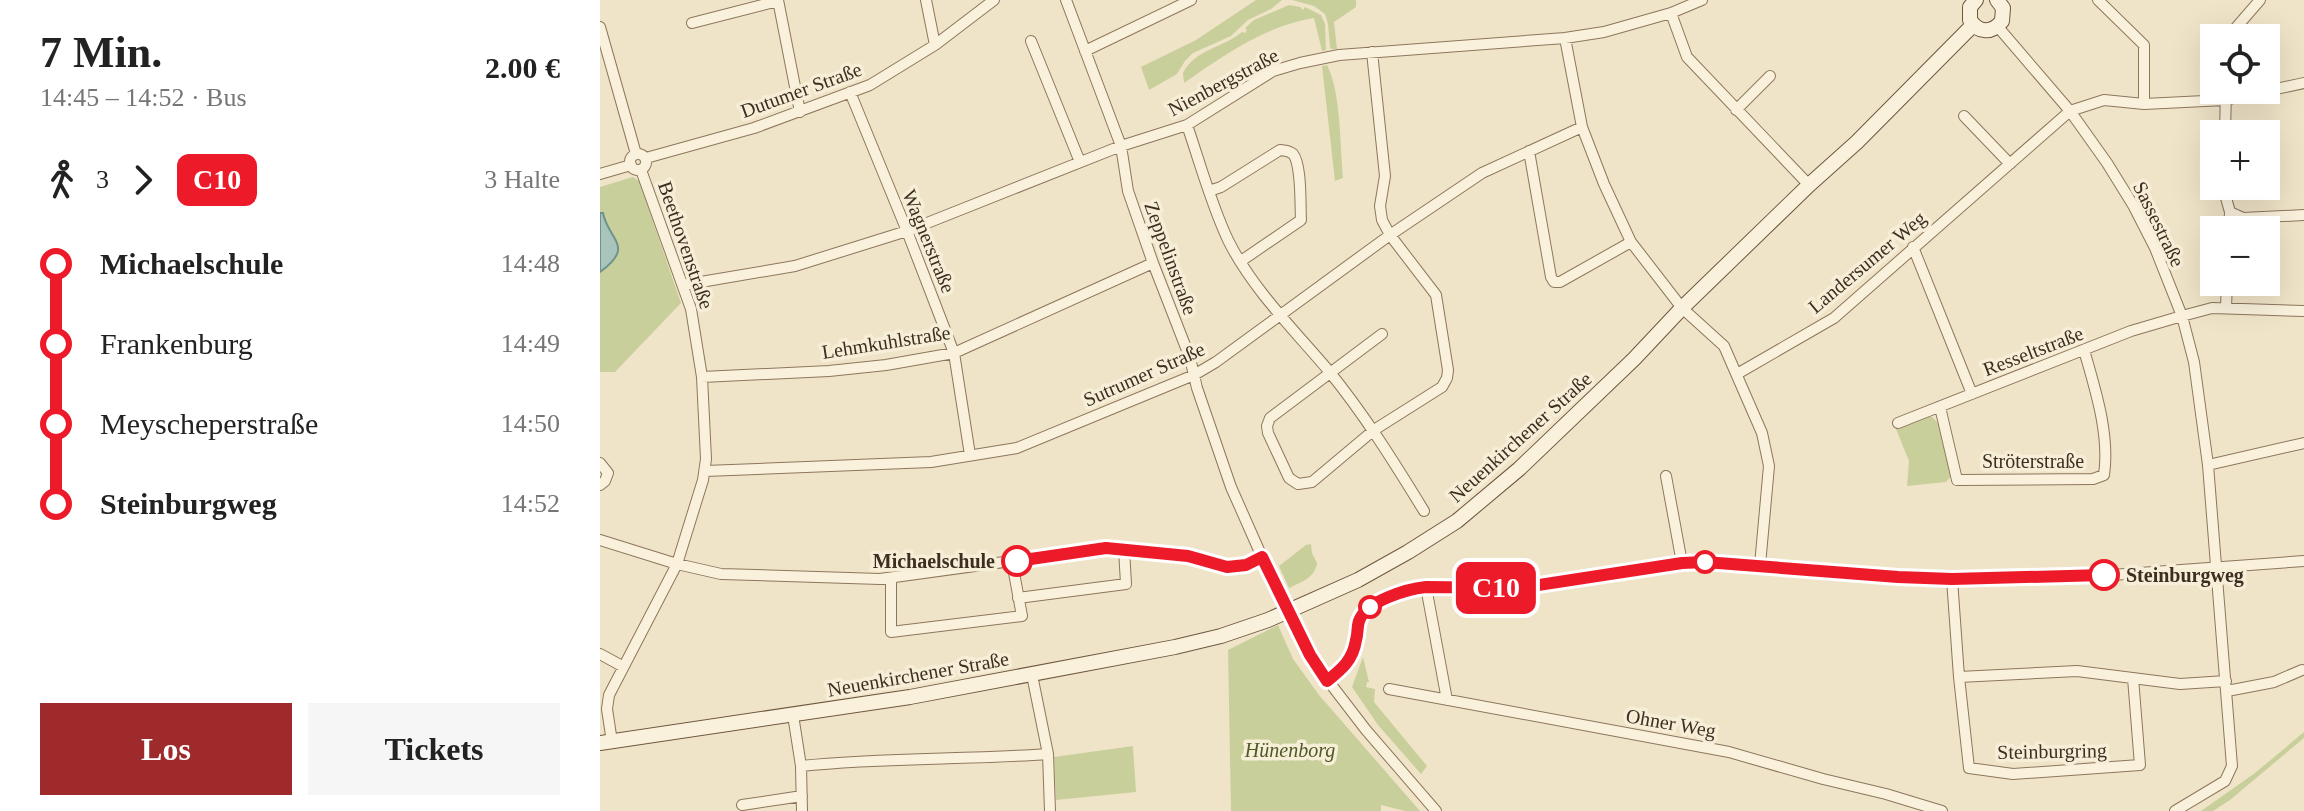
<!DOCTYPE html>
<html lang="de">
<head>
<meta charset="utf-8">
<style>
	body { margin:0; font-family:"Times New Roman",serif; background:#f6f6f6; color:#222; height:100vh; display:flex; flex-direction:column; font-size:30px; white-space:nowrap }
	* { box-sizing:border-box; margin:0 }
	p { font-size:26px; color:#767676 }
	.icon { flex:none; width:44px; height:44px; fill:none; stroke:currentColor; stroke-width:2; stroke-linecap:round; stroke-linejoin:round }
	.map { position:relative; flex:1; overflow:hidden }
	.sheet { display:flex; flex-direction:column; background:#fff; width:600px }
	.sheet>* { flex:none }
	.badge { padding:0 16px; border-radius:12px; font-size:28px; line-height:52px }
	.tools { position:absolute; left:1600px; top:24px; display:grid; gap:16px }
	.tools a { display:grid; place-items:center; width:80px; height:80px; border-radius:0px; background:#fff; box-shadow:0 8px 32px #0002; font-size:40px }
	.map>.badge { position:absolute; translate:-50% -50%; box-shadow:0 0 0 4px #fff }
	.legs { display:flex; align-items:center; gap:12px; height:88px; padding:0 40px; font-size:26px }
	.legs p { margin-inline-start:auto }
	.overview { display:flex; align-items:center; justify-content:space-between; height:136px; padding:0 40px }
	h1 { font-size:44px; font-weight:600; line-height:60px }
	.action { display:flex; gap:16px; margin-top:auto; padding:16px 40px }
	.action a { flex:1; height:92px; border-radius:0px; background:#9e2a2b; color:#fff; font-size:32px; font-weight:600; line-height:92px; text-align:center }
	.action a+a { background:#f6f6f6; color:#222 }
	ul { padding:0 40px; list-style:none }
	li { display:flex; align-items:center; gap:28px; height:80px; font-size:30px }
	li i { display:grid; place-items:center; width:12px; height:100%; margin:0 10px; background:currentColor }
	li i::after { content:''; width:20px; height:20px; margin:-10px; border:6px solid; border-radius:50%; background:#fff }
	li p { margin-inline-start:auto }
	li:first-child i { background:linear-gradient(#0000 50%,currentColor 0) }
	li:last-child i { background:linear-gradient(currentColor 50%,#0000 0) }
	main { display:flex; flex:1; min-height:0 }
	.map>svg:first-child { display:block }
	.green { fill:#c9cf9b }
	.water { fill:#a9c4bc; stroke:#6f938a; stroke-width:2 }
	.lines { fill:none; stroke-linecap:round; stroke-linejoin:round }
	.street-casing { stroke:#8d765c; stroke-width:12 }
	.secondary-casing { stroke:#6f573f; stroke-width:16 }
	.street { stroke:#faf1dc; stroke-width:10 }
	.secondary { stroke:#faf1dc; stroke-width:14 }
	.line-1-casing { stroke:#fff; stroke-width:18 }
	.line-1 { stroke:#ed1b29; stroke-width:12 }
	.stop-1-dot { fill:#fff; stroke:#ed1b29; stroke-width:4 }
	.labels { text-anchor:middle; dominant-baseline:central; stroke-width:7; stroke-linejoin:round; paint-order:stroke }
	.street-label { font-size:20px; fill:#3d2e20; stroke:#f7eed8 }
	.stop-label { font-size:20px; font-weight:bold; fill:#3d2e20; stroke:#f7eed8; text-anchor:end }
	.park-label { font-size:20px; font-style:italic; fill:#4d5a26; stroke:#f7eed8 }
</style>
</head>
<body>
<main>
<section class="sheet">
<div class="overview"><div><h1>7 Min.</h1><p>14:45 – 14:52 · Bus</p></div><b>2.00 €</b></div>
<div class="legs"><svg class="icon" aria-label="walk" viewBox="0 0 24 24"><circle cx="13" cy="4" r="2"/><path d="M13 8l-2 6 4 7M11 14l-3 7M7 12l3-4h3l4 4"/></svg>3<svg class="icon" aria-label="forward" viewBox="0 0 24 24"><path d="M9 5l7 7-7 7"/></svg><b class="badge" style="background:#ed1b29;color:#fff">C10</b><p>3 Halte</p></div>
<ul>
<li><i style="color:#ed1b29"></i><b>Michaelschule</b><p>14:48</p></li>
<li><i style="color:#ed1b29"></i><span>Frankenburg</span><p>14:49</p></li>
<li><i style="color:#ed1b29"></i><span>Meyscheperstraße</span><p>14:50</p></li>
<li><i style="color:#ed1b29"></i><b>Steinburgweg</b><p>14:52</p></li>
</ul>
<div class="action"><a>Los</a><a>Tickets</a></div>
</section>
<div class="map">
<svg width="1704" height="811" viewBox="0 0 1704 811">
	<rect width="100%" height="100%" fill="#f0e4c8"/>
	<path class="green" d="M 656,0 L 682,0 L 671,9 L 648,20 L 631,36 L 593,53 L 585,61 L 577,74 L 549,90 L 541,67 L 596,40 Z
		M 692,0 L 756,0 L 756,7 L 734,22 L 737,49 L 731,49 L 730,47 L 728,24 L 725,14 L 714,6 Z
		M 689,5 L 700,7 L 703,10 L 705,7 L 721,15 L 725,24 L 726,50 L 722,51 L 714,18 C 665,26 624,55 584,83 L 583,73 C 595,49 623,48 642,32 L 645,33 L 647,30 L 645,28 L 654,20 Z
		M 727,65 C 741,92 740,146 743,178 L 735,181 L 722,66 Z
		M 33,177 L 39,181 L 81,303 L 15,372 L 0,372 L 0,187 Z
		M 1327,417 L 1332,417 L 1338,423 L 1351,476 L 1346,482 L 1307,486 L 1309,461 L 1296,429 Z
		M 711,544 L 712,553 L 717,563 C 715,578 701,582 689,588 L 679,566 L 706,545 Z
		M 678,625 L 693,659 L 719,695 L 820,811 L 805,811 L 781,805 L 781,811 L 631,811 L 628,650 Z
		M 763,657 L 769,682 L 767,682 L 766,687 L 775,689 L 774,702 L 827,766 L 821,774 L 778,725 L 752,687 Z
		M 1704,732 L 1704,738 L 1630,800 L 1613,811 L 1601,811 L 1655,773 Z
		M 533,746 L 536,792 L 456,800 L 454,757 Z"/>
	<path class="water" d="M 0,213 L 3,213 C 8,240 36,246 0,272 Z"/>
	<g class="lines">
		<defs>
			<path id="street" d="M 178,0 L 200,112
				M 326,0 L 335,45
				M 466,0 L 521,146 L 528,191 L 553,263 L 590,358 L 597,388 L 631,487 L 662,557 L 710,655 L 723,674 L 766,730 L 836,811
				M 1498,0 L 1544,45 L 1544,104
				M 1071,13 L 1087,57 L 1209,185
				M 92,23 L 178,1
				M 0,27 L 36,154
				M 1398,27 L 1470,111 L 1507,163 L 1533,205 L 1555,248 L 1582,316 L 1594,362 L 1608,465 L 1632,766 L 1625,781 L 1575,811
				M 965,38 L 982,127 L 1004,184 L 1031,242 L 1082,308 L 1124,346 L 1162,433 L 1169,466 L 1160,565
				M 1627,38 L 1660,0
				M 431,41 L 480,162
				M 485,51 L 591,0
				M 772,52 L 785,176 L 780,206 L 782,220 L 790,235 L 836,295 L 848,370 L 847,378 L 842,387 L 774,430 L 712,482 L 698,484 L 689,478 L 668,433 L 667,426 L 670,418 L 782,334
				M 250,92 L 307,231 L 354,353 L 370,455
				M 1136,110 L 1170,76
				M 1364,116 L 1410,164
				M 587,125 C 600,163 611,204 628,240 C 651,287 694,330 728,370 C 764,414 794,462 824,511
				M 1625,134 L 1626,90
				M 929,151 L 951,277 L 954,282 L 960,282 L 1031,242
				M30 162a8 8 0 1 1 16 0a8 8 0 1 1-16 0Z
				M 46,158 L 154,128 L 270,85 L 335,45 L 394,0
				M 0,174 L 31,165
				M 1626,186 L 1626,198 L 1630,212 L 1643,218 L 1704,215
				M 609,191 L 621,187 L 680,150 C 686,151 688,150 693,154 C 702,165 700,205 701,220 L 641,261
				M 1629,230 L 1630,212
				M 1313,247 L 1372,394
				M 83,285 L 195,266 L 307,231 L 521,146 L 587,125 L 673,71 L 700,63 L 739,55 L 965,38 L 1004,32 L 1071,13 L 1102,0
				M 1626,308 L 1627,282
				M 1137,374 L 1234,318 L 1470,111 L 1504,100 L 1544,104 L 1625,100 L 1704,83
				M 102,377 L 229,371 L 286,365 L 354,353 L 553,263
				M 1340,407 L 1357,480 L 1493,479 L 1504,475 C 1510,434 1495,389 1484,350
				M 1298,423 L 1531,331 L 1582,316 L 1612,308 L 1704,311
				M 0,463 L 8,473 L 5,481 L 0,485
				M 1608,465 L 1704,443
				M 105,471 L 331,462 L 417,448 L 594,375 L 616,362 L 790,235 L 882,173 L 982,127
				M 1066,476 L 1082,563
				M 0,540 L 77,564 L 121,574 L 280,579 L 506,548 L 588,556 L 627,567 L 646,565 L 662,557
				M 291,578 L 291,632 L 422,616 L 412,562
				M 1352,579 L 1359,677 L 1477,671 L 1580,684 L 1626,681
				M 826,587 L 847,700
				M 418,598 L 526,584 L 524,549
				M 0,654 L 22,666
				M 432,675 L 448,754 L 450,811
				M 1359,677 L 1369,768 L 1413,774 L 1540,765 L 1533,678
				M 727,681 L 745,668 L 754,652 L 759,620 L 767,609 L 803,591 L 826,587 L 869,589 L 919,588 L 1096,562 L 1298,577 L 1352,579 L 1512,575 L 1704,561
				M 789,689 L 1129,752 L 1223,779 L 1286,794 L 1342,811
				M 1627,691 L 1674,682 L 1702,670
				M 193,715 L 201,766 L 202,811
				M 12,742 L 7,709 L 9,695 L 77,564 L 103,480 L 106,459 L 102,377 L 91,309 L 41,170
				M 201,766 C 283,757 366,760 448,754
				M 142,805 L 202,796"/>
			<path id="secondary" d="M 1376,0 L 1370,7 L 1370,20 C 1378,33 1392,34 1402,21 L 1403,8 L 1397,0
				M 0,743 L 310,697 L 575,647 L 621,636 L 668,620 L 758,580 L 808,552 L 857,521 L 919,469 L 1034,359 L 1082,308 L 1209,185 L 1257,142 L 1373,25"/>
		</defs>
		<use href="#street" class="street-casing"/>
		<use href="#secondary" class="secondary-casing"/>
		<use href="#street" class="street"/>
		<use href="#secondary" class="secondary"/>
	</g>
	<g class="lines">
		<defs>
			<path id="line-1" d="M 417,561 L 506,548 L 588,556 L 627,567 L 646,565 L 662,557 L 710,655 L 727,681 C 742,669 753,660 756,640 C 758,634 757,627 759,621 C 766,601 807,589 826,587 L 919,588 L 1082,563 L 1105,562 L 1298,577 L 1352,579 L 1504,575"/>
		</defs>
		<use href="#line-1" class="line-1-casing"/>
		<use href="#line-1" class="line-1"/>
	</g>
	<g class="stop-1-dot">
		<circle cx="417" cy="561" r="14"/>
		<circle cx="1105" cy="562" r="10"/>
		<circle cx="1504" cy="575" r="14"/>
		<circle cx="770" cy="607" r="10"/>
	</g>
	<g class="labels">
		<g class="street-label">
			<text transform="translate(623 82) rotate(-28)">Nienbergstraße</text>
			<text transform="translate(201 90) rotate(-20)">Dutumer Straße</text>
			<text transform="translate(1559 224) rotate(64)">Sassestraße</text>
			<text transform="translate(329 241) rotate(68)">Wagnerstraße</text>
			<text transform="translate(86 245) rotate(71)">Beethovenstraße</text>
			<text transform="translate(571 258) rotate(70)">Zeppelinstraße</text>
			<text transform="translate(1267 262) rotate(-40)">Landersumer Weg</text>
			<text transform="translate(286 342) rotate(-9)">Lehmkuhlstraße</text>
			<text transform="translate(1433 351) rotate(-21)">Resseltstraße</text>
			<text transform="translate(544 374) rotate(-24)">Sutrumer Straße</text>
			<text transform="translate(920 437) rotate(-42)">Neuenkirchener Straße</text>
			<text x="1433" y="461">Ströterstraße</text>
			<text transform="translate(318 674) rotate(-10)">Neuenkirchener Straße</text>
			<text transform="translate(1071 723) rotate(10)">Ohner Weg</text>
			<text transform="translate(1452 751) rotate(-1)">Steinburgring</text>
		</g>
		<g class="stop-label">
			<text x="395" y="561">Michaelschule</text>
			<text x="1526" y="575" text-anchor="start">Steinburgweg</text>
		</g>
		<g class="park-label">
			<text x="690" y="750">Hünenborg</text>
		</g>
	</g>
</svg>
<div class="tools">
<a><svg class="icon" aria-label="locate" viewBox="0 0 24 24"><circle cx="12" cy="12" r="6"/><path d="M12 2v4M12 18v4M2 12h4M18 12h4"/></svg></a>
<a>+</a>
<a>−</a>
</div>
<b class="badge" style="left:896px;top:588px;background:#ed1b29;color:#fff">C10</b>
</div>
</main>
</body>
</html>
